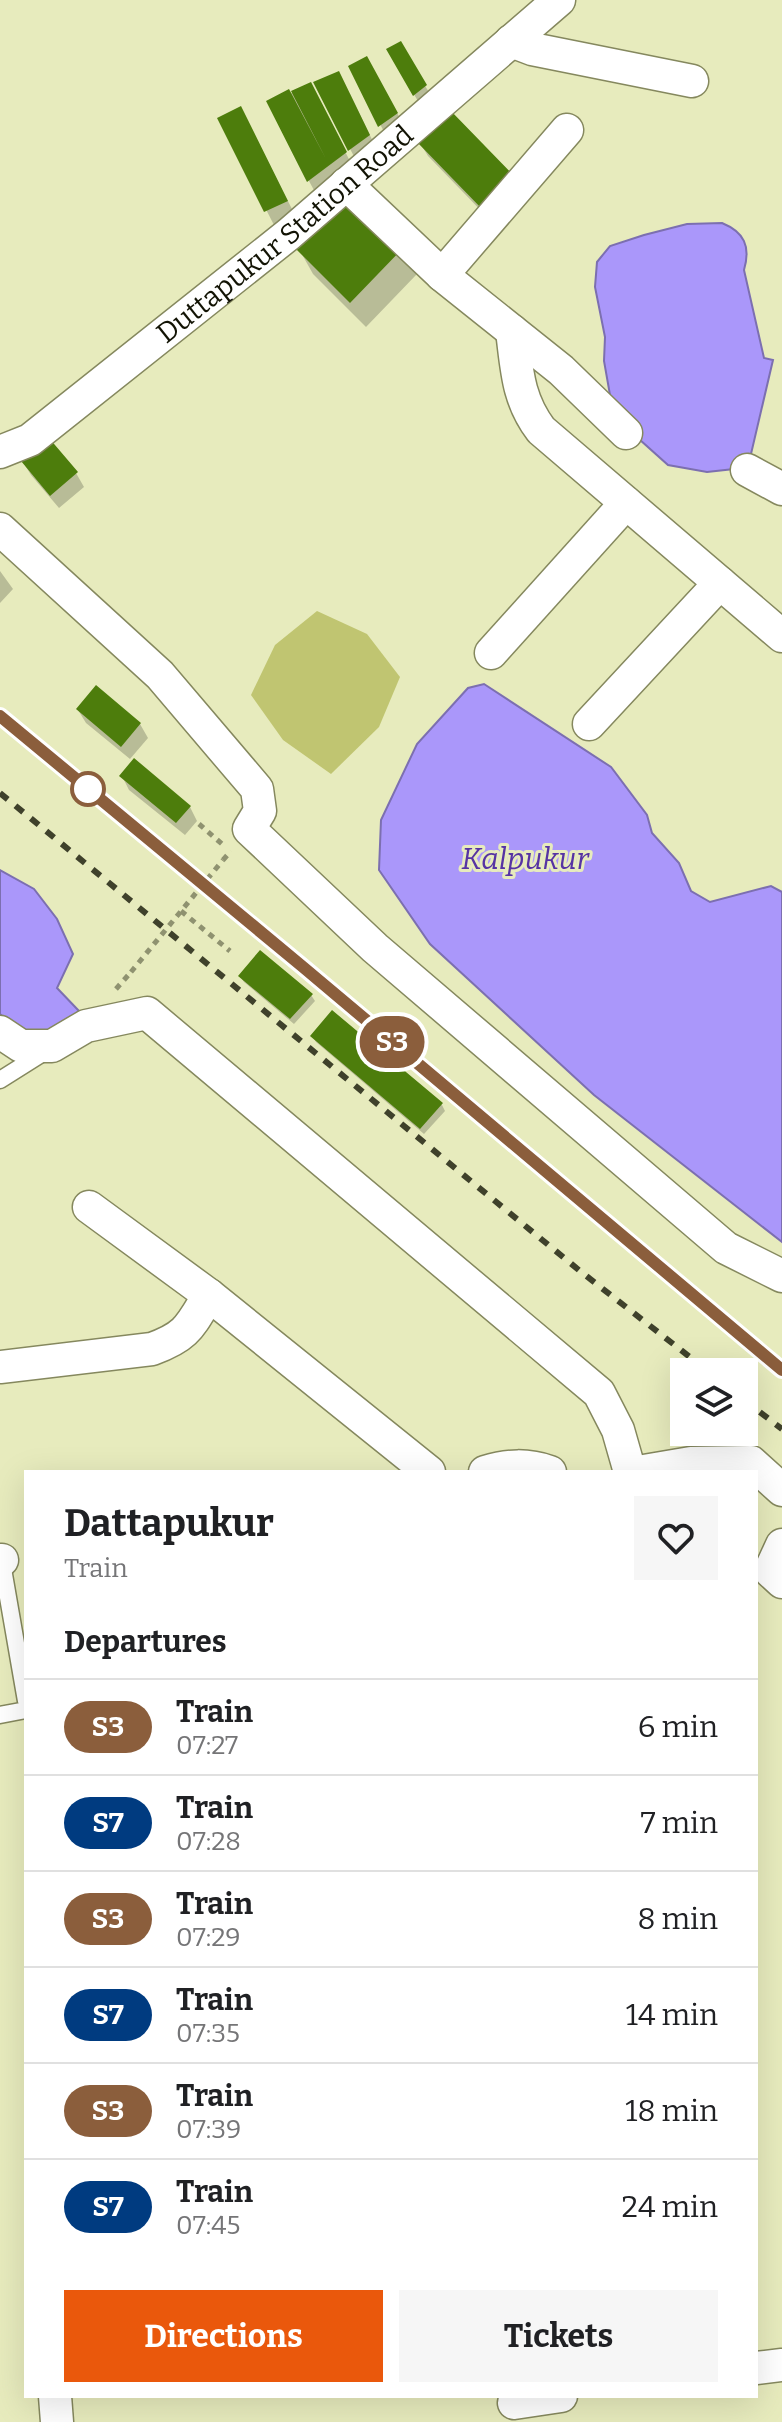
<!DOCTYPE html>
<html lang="en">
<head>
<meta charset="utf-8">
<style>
	body { margin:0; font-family:Bitter,serif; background:#f6f6f6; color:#202124; height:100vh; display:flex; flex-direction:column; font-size:30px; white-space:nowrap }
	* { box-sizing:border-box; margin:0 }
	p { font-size:26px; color:#757577 }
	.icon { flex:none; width:44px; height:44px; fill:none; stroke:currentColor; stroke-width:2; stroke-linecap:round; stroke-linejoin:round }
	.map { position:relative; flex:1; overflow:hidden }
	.side { position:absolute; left:24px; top:1470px; width:734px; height:928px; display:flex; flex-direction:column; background:#fff; border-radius:0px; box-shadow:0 8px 32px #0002 }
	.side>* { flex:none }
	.badge { padding:0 16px; border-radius:26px; font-size:28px; line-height:52px }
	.fabs { position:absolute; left:670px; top:1358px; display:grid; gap:16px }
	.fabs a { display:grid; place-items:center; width:88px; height:88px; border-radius:0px; background:#fff; box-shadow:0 8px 32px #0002; font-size:40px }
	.map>.badge { position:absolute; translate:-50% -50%; box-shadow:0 0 0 4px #fff }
	h2 { padding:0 40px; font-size:30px; line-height:72px }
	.round { display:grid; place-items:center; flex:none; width:84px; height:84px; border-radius:0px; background:#f6f6f6 }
	.overview { display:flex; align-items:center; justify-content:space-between; height:136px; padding:0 40px }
	h1 { font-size:38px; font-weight:700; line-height:60px }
	.primary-button { display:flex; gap:16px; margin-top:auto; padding:16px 40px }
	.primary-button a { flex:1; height:92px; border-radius:0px; background:#ea580c; color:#fff; font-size:32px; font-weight:700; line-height:92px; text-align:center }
	.primary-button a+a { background:#f6f6f6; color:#202124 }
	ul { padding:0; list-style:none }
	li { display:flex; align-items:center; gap:24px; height:96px; padding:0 40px; border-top:2px solid #e0e0e0 }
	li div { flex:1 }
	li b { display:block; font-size:30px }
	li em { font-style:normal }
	li .badge { min-width:88px; font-weight:700; text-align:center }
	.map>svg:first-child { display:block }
	.green { fill:#c0c571 }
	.water { fill:#aa97fa; stroke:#7c6fb0; stroke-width:2 }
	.shadow { fill:#0003 }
	.building { fill:#4d7d0c }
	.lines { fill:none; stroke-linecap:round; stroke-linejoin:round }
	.service-casing { stroke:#85885e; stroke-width:19 }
	.minor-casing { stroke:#85885e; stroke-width:35 }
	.path { stroke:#8f9270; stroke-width:5; stroke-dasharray:6 6; stroke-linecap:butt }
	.service { stroke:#fff; stroke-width:16 }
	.minor { stroke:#fff; stroke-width:32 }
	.rail { stroke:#3f412b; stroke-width:6; stroke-dasharray:10 10; stroke-linecap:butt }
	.path-bridge { stroke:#8f9270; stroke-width:5; stroke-dasharray:6 6; stroke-linecap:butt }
	.line-casing { stroke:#fff; stroke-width:18 }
	.line { stroke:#8b5e3c; stroke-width:12 }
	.stop-dot { fill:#fff; stroke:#8b5e3c; stroke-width:4 }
	.labels { text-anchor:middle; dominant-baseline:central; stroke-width:6; stroke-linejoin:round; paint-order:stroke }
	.street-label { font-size:28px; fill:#121304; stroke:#e7ebbd }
	.water-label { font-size:30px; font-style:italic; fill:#5633a4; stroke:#e7ebbd }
</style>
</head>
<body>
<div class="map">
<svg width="782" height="2422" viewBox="0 0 782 2422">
	<rect width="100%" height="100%" fill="#e7ebbd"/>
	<path class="green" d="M 317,611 L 367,634 L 400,677 L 379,727 L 331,774 L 283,740 L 251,695 L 275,645 Z"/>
	<path class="water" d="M 722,223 C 744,232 751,246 744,270 L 764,358 L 773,360 L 751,454 L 734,469 L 707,472 L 668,465 L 639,439 L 619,414 L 610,395 L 604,361 L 605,337 L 595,287 L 597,262 L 610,246 L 644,235 L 687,224 Z
		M 484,684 L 611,767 L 647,815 L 652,833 L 679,863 L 691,891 L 710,902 L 771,886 L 782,892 L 782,1242 L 594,1095 L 430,944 L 379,870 L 381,820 L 417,744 L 468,688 Z
		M 0,870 L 34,889 L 57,919 L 73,954 L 57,988 L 79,1011 L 51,1034 L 24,1035 L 0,1014 Z"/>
	<path class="shadow" d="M 400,44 L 433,99 L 422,108 L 388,50 Z
		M 350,67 L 378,78 L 408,133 L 391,145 Z
		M 316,83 L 350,94 L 380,156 L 361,170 Z
		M 311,85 L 353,167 L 316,194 L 309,181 L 289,94 Z
		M 241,108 L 298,221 L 277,231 L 220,119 Z
		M 450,113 L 492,222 L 428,156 L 420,143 Z
		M 402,248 L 417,274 L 366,327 L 313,274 L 299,249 Z
		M 23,462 L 76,473 L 84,487 L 59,508 L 31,475 Z
		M 0,571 L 13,589 L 0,603 Z
		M 78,710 L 140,724 L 148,738 L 130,759 L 86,723 Z
		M 122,776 L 190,807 L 197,821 L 185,835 L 129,790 Z
		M 240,976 L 311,995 L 315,1001 L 294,1024 L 244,982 Z
		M 333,1013 L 442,1105 L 445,1111 L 424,1134 L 316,1042 L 312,1036 Z"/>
	<path class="building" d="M 401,41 L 427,85 L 413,96 L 386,49 Z
		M 367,56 L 398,113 L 378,127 L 348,66 Z
		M 339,71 L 370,135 L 348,151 L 313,82 Z
		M 311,82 L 347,152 L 307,182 L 266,101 L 289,89 L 326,159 L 291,91 Z
		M 241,106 L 288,201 L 264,212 L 217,118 Z
		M 450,110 L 516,178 L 483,210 L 417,142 Z
		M 349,194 L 404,247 L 350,303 L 296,249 Z
		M 49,438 L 78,472 L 50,496 L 21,461 Z
		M 96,685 L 141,723 L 121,747 L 76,709 Z
		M 134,758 L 191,806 L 176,823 L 119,776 Z
		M 260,950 L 313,994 L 290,1019 L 238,976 Z
		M 332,1010 L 443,1103 L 420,1129 L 310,1036 Z"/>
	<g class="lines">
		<defs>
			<path id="service" d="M 0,1080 L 46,1051
				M 1,1557 L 26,1701
				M 0,1715 L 26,1710"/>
			<g id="minor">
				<path d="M 511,41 L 532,49 L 692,81"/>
				<path d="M 346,184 L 442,275 L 561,370 L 626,433"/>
				<path d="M 442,275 L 567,130"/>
				<path d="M 512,331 C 517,369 517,398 541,430 L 782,636"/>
				<path id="s1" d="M 0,452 L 30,440 L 289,234 L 559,0"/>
				<path d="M 747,470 L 782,489"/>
				<path d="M 0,529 L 160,675 L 257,789 L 260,811 L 249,829 L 375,948 L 726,1248 L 782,1276"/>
				<path d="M 491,653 L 626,503"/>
				<path d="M 589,724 L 720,583"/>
				<path d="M 0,1032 L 21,1046 L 52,1046 L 86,1026 L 147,1013 L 599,1393 L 618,1430 L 630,1472"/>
				<path d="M 89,1207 L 209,1295 L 429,1472"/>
				<path d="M 0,1367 L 152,1349 C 188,1336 190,1326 209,1295"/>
				<path d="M 485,1472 C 508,1465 527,1464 550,1472"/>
				<path d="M 638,1472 L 691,1463 L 751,1462 L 782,1490"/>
				<path d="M 782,1545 L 770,1571 L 782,1582"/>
				<path d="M 0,1561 L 2,1560"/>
				<path d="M 756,2368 L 782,2365"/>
				<path d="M 55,2396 L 57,2422"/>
				<path d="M 514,2403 L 561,2396"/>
			</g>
		</defs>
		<use href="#service" class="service-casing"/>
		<use href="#minor" class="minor-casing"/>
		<path class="path" d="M 199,824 L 222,844
			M 223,860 L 231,851
			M 181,911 L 230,951
			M 116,989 L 131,972"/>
		<use href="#service" class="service"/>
		<use href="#minor" class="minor"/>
		<path class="rail" d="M 0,716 L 279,947 L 782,1370
			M 0,793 L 580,1271 L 709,1372
			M 744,1400 L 782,1429"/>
		<path class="path-bridge" d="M 131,972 L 223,860"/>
	</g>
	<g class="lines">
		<defs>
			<path id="line" d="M 0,716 L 303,967 L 782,1370"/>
		</defs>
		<use href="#line" class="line-casing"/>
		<use href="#line" class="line"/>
	</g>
	<circle class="stop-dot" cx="88" cy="789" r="16"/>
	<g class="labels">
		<g class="street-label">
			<text stroke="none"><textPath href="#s1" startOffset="360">Duttapukur Station Road</textPath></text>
		</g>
		<g class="water-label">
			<text x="525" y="859">Kalpukur</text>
		</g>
	</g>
</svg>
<div class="fabs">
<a><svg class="icon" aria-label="layers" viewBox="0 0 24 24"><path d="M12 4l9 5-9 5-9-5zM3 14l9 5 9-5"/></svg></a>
</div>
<b class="badge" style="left:392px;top:1042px;background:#8b5e3c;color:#fff">S3</b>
<section class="side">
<div class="overview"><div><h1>Dattapukur</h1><p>Train</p></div><a class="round"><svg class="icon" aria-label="heart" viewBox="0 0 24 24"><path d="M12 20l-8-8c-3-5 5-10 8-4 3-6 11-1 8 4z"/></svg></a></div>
<h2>Departures</h2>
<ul>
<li><span class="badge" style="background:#8b5e3c;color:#fff">S3</span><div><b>Train</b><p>07:27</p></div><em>6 min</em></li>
<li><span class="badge" style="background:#003b80;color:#fff">S7</span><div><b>Train</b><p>07:28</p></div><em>7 min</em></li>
<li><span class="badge" style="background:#8b5e3c;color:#fff">S3</span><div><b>Train</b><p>07:29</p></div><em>8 min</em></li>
<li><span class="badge" style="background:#003b80;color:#fff">S7</span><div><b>Train</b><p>07:35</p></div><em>14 min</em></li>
<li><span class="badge" style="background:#8b5e3c;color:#fff">S3</span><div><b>Train</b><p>07:39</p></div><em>18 min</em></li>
<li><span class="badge" style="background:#003b80;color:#fff">S7</span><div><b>Train</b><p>07:45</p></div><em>24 min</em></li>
</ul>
<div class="primary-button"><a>Directions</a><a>Tickets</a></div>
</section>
</div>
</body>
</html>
